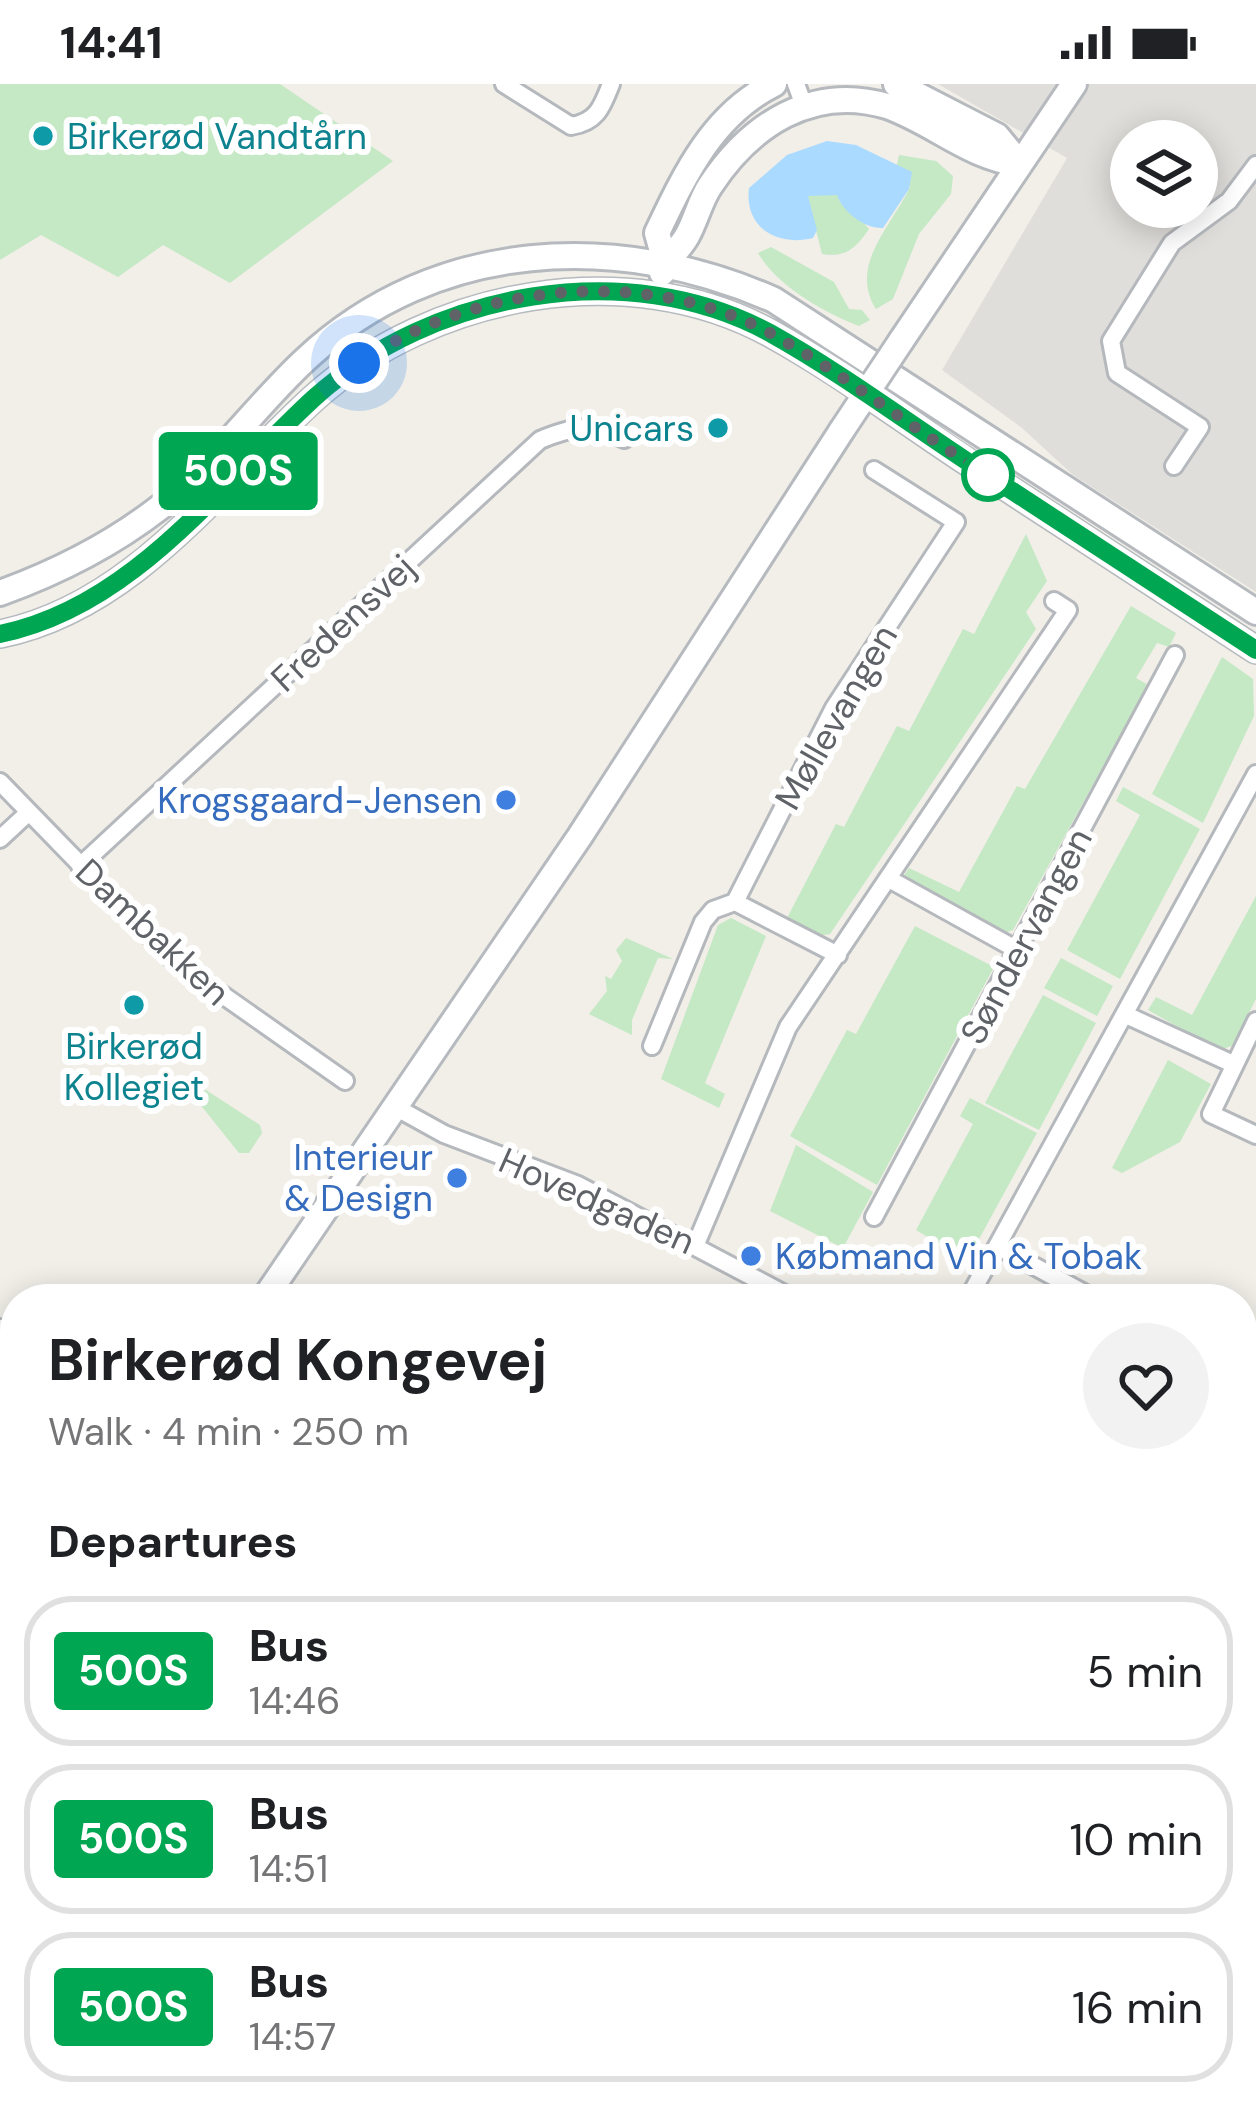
<!DOCTYPE html>
<html lang="en">
<head>
<meta charset="utf-8">
<style>
	body { margin:0; font-family:"DM Sans",sans-serif; background:#f2f2f2; color:#202124; height:100vh; display:flex; flex-direction:column; font-size:45px; white-space:nowrap }
	* { box-sizing:border-box; margin:0 }
	p { font-size:39px; color:#757577 }
	.icon { flex:none; width:66px; height:66px; fill:none; stroke:currentColor; stroke-width:2; stroke-linecap:round; stroke-linejoin:round }
	.map { position:relative; flex:1; overflow:hidden }
	.drawer { position:absolute; left:0px; top:1200px; width:1257px; height:843px; display:flex; flex-direction:column; background:#fff; border-radius:48px 48px 0 0; box-shadow:0 6px 30px #0003 }
	.drawer>* { flex:none }
	.badge { padding:0 24px; border-radius:9px; font-size:42px; line-height:78px }
	.buttons { position:absolute; left:1110px; top:36px; display:grid; gap:24px }
	.buttons a { display:grid; place-items:center; width:108px; height:108px; border-radius:50%; background:#fff; box-shadow:0 6px 30px #0003; font-size:60px }
	.you { position:absolute; width:60px; height:60px; margin:-30px; border:9px solid #fff; border-radius:50%; background:#1a73e8; box-shadow:0 0 0 18px #1a73e833 }
	.map>.badge { position:absolute; translate:-50% -50%; box-shadow:0 0 0 6px #fff }
	h2 { padding:0 48px; font-size:45px; line-height:108px }
	.round { display:grid; place-items:center; flex:none; width:126px; height:126px; border-radius:63px; background:#f2f2f2 }
	.head { display:flex; align-items:center; justify-content:space-between; height:204px; padding:0 48px }
	h1 { font-size:57px; font-weight:700; line-height:90px }
	ul { padding:0; list-style:none }
	li { display:flex; align-items:center; gap:36px; height:150px; margin:0 24px 18px; padding:0 24px; border:6px solid #e0e0e0; border-radius:48px }
	li div { flex:1 }
	li b { display:block; font-size:45px }
	li em { font-style:normal }
	li .badge { min-width:132px; font-weight:700; text-align:center }
	.status { display:flex; justify-content:space-between; align-items:center; height:84px; padding:0 60px; background:#fff; direction:ltr }
	.status svg { height:33px; fill:currentColor }
	.map>svg:first-child { display:block }
	.industrial { fill:#e0deda; fill-rule:evenodd }
	.education { fill:#e1ded6 }
	.green { fill:#c5e8c5 }
	.water { fill:#aadaff }
	.lines { fill:none; stroke-linecap:round; stroke-linejoin:round }
	.pedestrian-casing { stroke:#b5b8bc; stroke-width:18 }
	.minor-casing { stroke:#b5b8bc; stroke-width:22 }
	.secondary-casing { stroke:#b6babf; stroke-width:30 }
	.pedestrian { stroke:#fff; stroke-width:12 }
	.minor { stroke:#fff; stroke-width:16 }
	.secondary { stroke:#fff; stroke-width:24 }
	.secondary-bridge-casing { stroke:#b6babf; stroke-width:30; stroke-linecap:butt }
	.secondary-bridge { stroke:#fff; stroke-width:24 }
	.line-casing { stroke:#fff; stroke-width:27 }
	.line { stroke:#00a651; stroke-width:18 }
	.walk { stroke:#5f6368; stroke-width:12; stroke-dasharray:0 21.6 }
	.culture-dot { fill:#0f9aa8; stroke:#fff; stroke-width:4.5 }
	.stop-dot { fill:#fff; stroke:#00a651; stroke-width:6 }
	.shop-dot { fill:#3f7fe0; stroke:#fff; stroke-width:4.5 }
	.labels { text-anchor:middle; dominant-baseline:central; stroke-width:12; stroke-linejoin:round; paint-order:stroke }
	.culture-label { font-size:36px; fill:#0d838f; stroke:#fff; text-anchor:start }
	.street-label { font-size:36px; fill:#5f6368; stroke:#fff }
	.shop-label { font-size:36px; fill:#366cbe; stroke:#fff; text-anchor:end }
</style>
</head>
<body>
<div class="status"><b>14:41</b><svg viewBox="0 0 49 12"><path d="M0 12V9h3v3zM5 12V6h3v6zM10 12V3h3v9zM15 12V0h3v12zM26 1h20v11H26zM47 4h2v5h-2z"/></svg></div>
<div class="map">
<svg width="1256" height="2042" viewBox="0 0 1256 2042">
	<rect width="100%" height="100%" fill="#f1efe8"/>
	<path class="industrial" d="M 938,0 L 1256,0 L 1256,508 L 1073,391 L 1022,344 L 942,286 L 1067,74 ZM 1131,57 L 1197,57 L 1197,123 L 1131,123 Z"/>
	<path class="education" d="M 650,2028 L 836,2028 L 841,2042 L 658,2042 Z"/>
	<path class="green" d="M 0,0 L 280,0 L 393,77 L 230,199 L 163,161 L 118,193 L 41,151 L 0,176 Z
		M 899,71 L 936,77 L 953,92 L 951,110 L 919,150 L 893,215 L 876,225 C 848,181 892,142 910,103 L 896,86 Z
		M 826,107 L 841,112 L 869,145 C 856,164 846,174 822,170 L 807,111 Z
		M 771,163 L 834,198 L 849,225 L 862,226 L 870,236 L 859,242 C 824,228 778,203 758,169 Z
		M 1026,450 L 1047,497 L 1026,528 L 1036,545 L 830,850 L 818,852 L 786,836 L 836,740 L 844,743 L 897,642 L 909,647 L 963,545 L 974,550 Z
		M 1131,522 L 1176,549 L 1169,563 L 1157,559 L 1136,594 L 1148,601 L 1013,846 L 1004,849 L 903,793 L 909,784 L 959,808 L 1017,702 L 1025,705 Z
		M 1222,573 L 1253,595 L 1254,632 L 1203,739 L 1152,710 Z
		M 1123,703 L 1200,745 L 1120,895 L 1067,866 L 1140,731 L 1116,717 Z
		M 1256,812 L 1256,915 L 1232,962 L 1219,966 L 1148,926 L 1156,913 L 1192,931 Z
		M 731,834 L 766,852 L 705,999 L 725,1010 L 719,1024 L 661,995 L 718,841 Z
		M 915,842 L 994,883 L 877,1101 L 790,1052 L 847,946 L 856,950 Z
		M 626,854 L 673,875 L 658,874 L 632,936 L 632,951 L 589,930 L 607,907 L 605,892 L 611,895 L 622,877 L 616,866 Z
		M 1061,874 L 1113,902 L 1097,932 L 1044,904 Z
		M 1043,911 L 1096,939 L 1039,1046 L 985,1019 Z
		M 1168,976 L 1211,1000 L 1180,1058 L 1122,1089 L 1112,1084 Z
		M 206,1006 L 260,1041 L 262,1049 L 249,1069 L 239,1069 L 199,1019 L 200,1008 Z
		M 970,1014 L 1037,1049 L 967,1177 L 916,1146 L 973,1040 L 960,1032 Z
		M 796,1061 L 873,1108 L 843,1164 L 770,1127 Z
		M 1242,1661 L 1256,1663 L 1256,1755 L 1249,1757 L 1256,1791 L 1242,1799 Z"/>
	<path class="water" d="M 827,57 L 856,61 L 912,88 L 909,105 L 883,144 C 865,145 843,128 837,111 L 808,112 L 817,146 L 813,154 C 776,163 744,143 749,104 L 787,71 Z"/>
	<g class="lines">
		<defs>
			<path id="pedestrian" d="M 1242,1423 L 1256,1425"/>
			<path id="minor" d="M 504,0 L 571,42 C 597,38 602,23 611,0
				M 796,0 L 803,19
				M 1174,382 L 1200,343 L 1117,289 L 1111,257 L 1172,159 L 1229,117 L 1256,81
				M 0,698 L 173,876 L 345,997
				M 0,755 L 28,729
				M 80,782 L 540,356 C 573,342 592,339 624,355
				M 889,795 L 1019,867
				M 838,871 L 735,818 L 834,624 L 956,438 L 874,386
				M 1126,931 L 1233,980
				M 1256,937 L 1211,1030 L 1256,1051
				M 652,962 L 703,838 L 713,826 L 735,818
				M 397,1024 L 444,1050 L 578,1101 L 794,1215
				M 874,1133 L 1175,571
				M 696,1160 L 788,943 L 1068,526 L 1054,517
				M 997,1162 L 1095,1215
				M 968,1215 L 1256,690
				M 0,1244 L 15,1253
				M 1242,1289 L 1256,1294
				M 0,1484 L 15,1494
				M 1242,1566 L 1256,1568
				M 1242,2022 L 1256,2021
				M 637,2028 L 644,2042
				M 1162,2028 L 1163,2042
				M 224,2042 L 233,2028
				M 547,2042 L 587,2028
				M 950,2042 L 1136,2028"/>
			<path id="secondary" d="M 896,0 L 997,52 L 1020,80
				M 665,178 L 657,149 C 685,90 713,30 774,0
				M 662,189 C 667,174 680,165 687,152 C 696,136 700,117 710,102 C 750,41 812,0 887,22 C 935,39 968,73 1020,80
				M 901,257 L 1074,0
				M 0,509 C 58,488 110,462 159,424 C 214,382 256,321 306,275 C 436,154 619,147 774,216 L 1256,528
				M 0,550 C 134,523 218,401 314,314 C 432,208 627,171 770,249 C 836,285 898,332 960,373 C 1059,437 1157,502 1256,566
				M 264,1215 L 580,752 L 842,346
				M 0,1616 L 15,1594"/>
		</defs>
		<use href="#pedestrian" class="pedestrian-casing"/>
		<use href="#minor" class="minor-casing"/>
		<use href="#secondary" class="secondary-casing"/>
		<use href="#pedestrian" class="pedestrian"/>
		<use href="#minor" class="minor"/>
		<use href="#secondary" class="secondary"/>
		<defs>
			<path id="secondary-bridge" d="M 842,346 L 901,257"/>
		</defs>
		<use href="#secondary-bridge" class="secondary-bridge-casing"/>
		<use href="#secondary-bridge" class="secondary-bridge"/>
	</g>
	<g class="lines">
		<defs>
			<path id="line" d="M 0,550 C 133,523 219,401 314,314 C 432,208 627,171 770,249 C 838,287 903,335 968,378 C 1064,441 1160,503 1256,566"/>
		</defs>
		<use href="#line" class="line-casing"/>
		<use href="#line" class="line"/>
		<path class="walk" d="M 359,279 C 474,200 645,181 770,249 C 843,289 924,353 988,391"/>
	</g>
	<g class="culture-dot">
		<circle cx="43" cy="52" r="12"/>
		<circle cx="718" cy="344" r="12"/>
		<circle cx="134" cy="921" r="12"/>
	</g>
	<circle class="stop-dot" cx="988" cy="391" r="24"/>
	<g class="shop-dot">
		<circle cx="506" cy="716" r="12"/>
		<circle cx="457" cy="1094" r="12"/>
		<circle cx="751" cy="1172" r="12"/>
	</g>
	<g class="labels">
		<g class="culture-label">
			<text x="67" y="52">Birkerød Vandtårn</text>
			<text x="694" y="344" text-anchor="end">Unicars</text>
			<text x="134" y="962" text-anchor="middle">Birkerød<tspan x="134" dy="41">Kollegiet</tspan></text>
		</g>
		<g class="street-label">
			<text transform="translate(343 539) rotate(-43)">Fredensvej</text>
			<text transform="translate(836 633) rotate(-60)">Møllevangen</text>
			<text transform="translate(153 848) rotate(43)">Dambakken</text>
			<text transform="translate(1026 852) rotate(-62)">Søndervangen</text>
			<text transform="translate(597 1117) rotate(24)">Hovedgaden</text>
		</g>
		<g class="shop-label">
			<text x="482" y="716">Krogsgaard-Jensen</text>
			<text x="433" y="1073">Interieur<tspan x="433" dy="41">&amp; Design</tspan></text>
			<text x="775" y="1172" text-anchor="start">Købmand Vin &amp; Tobak</text>
		</g>
	</g>
</svg>
<div class="buttons">
<a><svg class="icon" aria-label="layers" viewBox="0 0 24 24"><path d="M12 4l9 5-9 5-9-5zM3 14l9 5 9-5"/></svg></a>
</div>
<div class="you" style="left:359px;top:279px"></div>
<b class="badge" style="left:238px;top:387px;background:#00a651;color:#fff">500S</b>
<section class="drawer">
<div class="head"><div><h1>Birkerød Kongevej</h1><p>Walk · 4 min · 250 m</p></div><a class="round"><svg class="icon" aria-label="heart" viewBox="0 0 24 24"><path d="M12 20l-8-8c-3-5 5-10 8-4 3-6 11-1 8 4z"/></svg></a></div>
<h2>Departures</h2>
<ul>
<li><span class="badge" style="background:#00a651;color:#fff">500S</span><div><b>Bus</b><p>14:46</p></div><em>5 min</em></li>
<li><span class="badge" style="background:#00a651;color:#fff">500S</span><div><b>Bus</b><p>14:51</p></div><em>10 min</em></li>
<li><span class="badge" style="background:#00a651;color:#fff">500S</span><div><b>Bus</b><p>14:57</p></div><em>16 min</em></li>
</ul>
</section>
</div>
</body>
</html>
